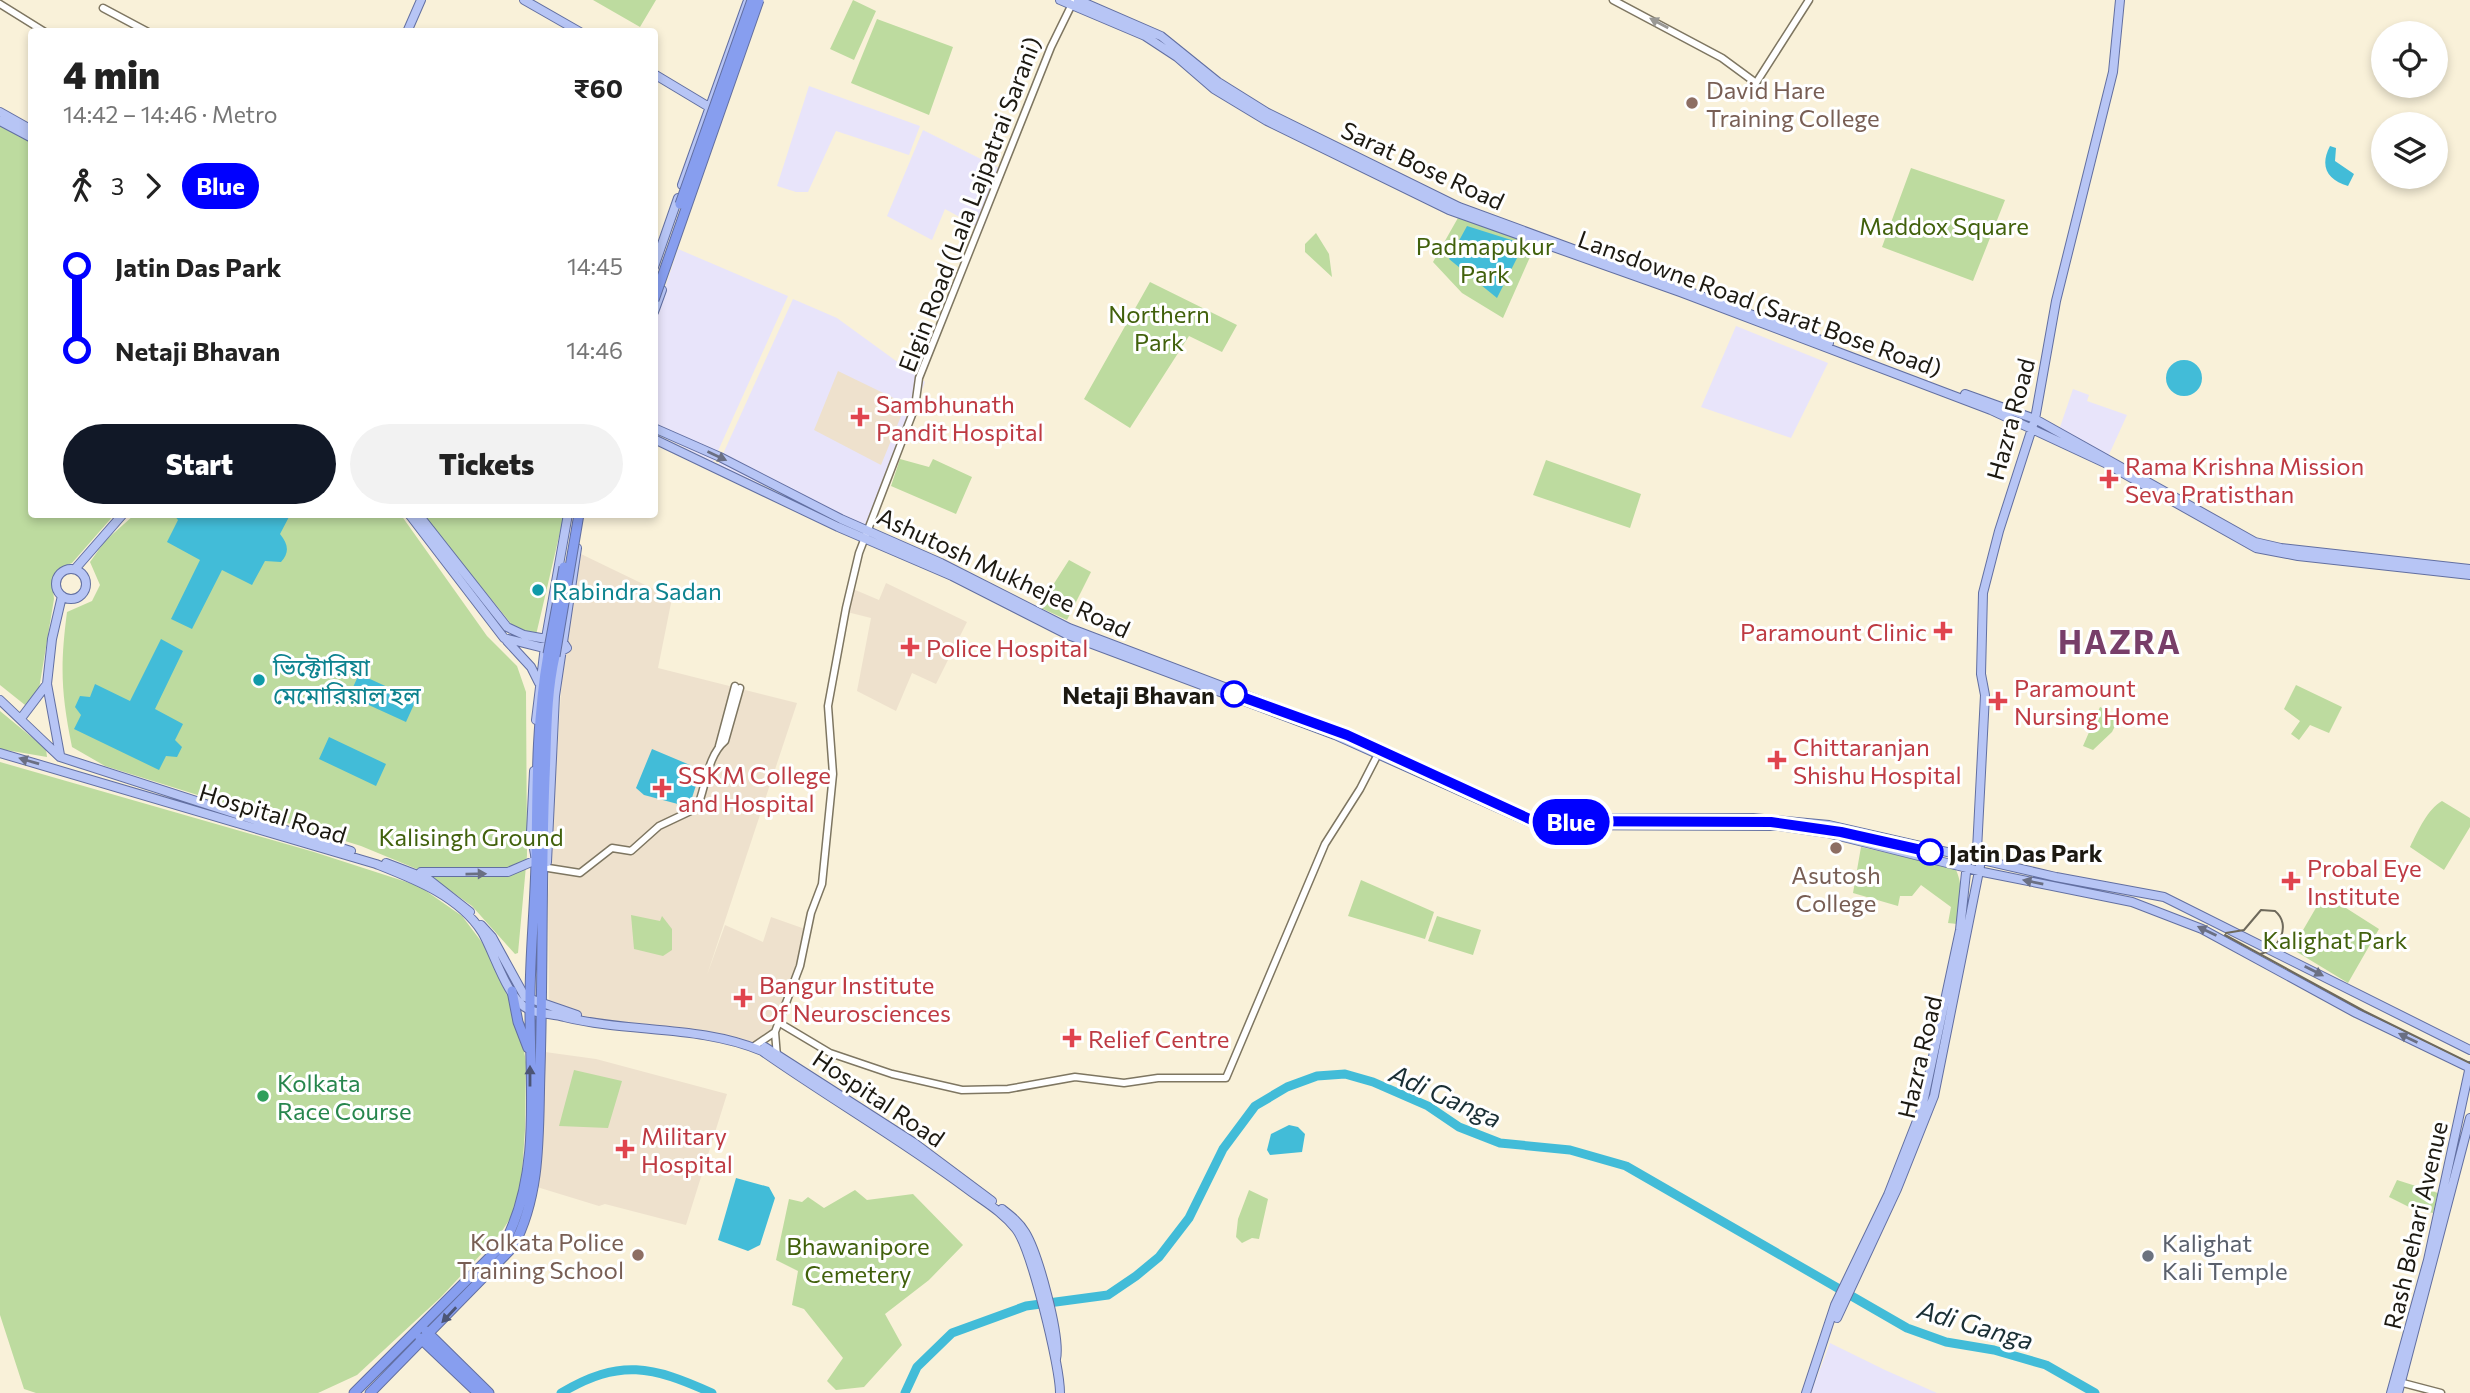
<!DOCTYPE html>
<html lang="en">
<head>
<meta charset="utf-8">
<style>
	body { margin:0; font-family:Commissioner,"Noto Sans Bengali",sans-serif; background:#f2f2f2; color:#222; height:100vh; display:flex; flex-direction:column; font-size:26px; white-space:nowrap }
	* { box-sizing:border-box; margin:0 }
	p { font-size:23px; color:#767676 }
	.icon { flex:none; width:38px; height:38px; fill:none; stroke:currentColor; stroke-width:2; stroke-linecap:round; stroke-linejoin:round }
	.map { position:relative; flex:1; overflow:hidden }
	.side { position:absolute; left:28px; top:28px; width:630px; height:490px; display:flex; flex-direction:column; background:#fff; border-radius:7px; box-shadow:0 4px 10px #0003 }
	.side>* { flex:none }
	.badge { padding:0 14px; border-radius:23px; font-size:24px; line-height:46px }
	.tools { position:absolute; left:2371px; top:21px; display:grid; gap:14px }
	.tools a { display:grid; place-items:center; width:77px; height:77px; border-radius:50%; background:#fff; box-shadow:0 4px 10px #0003; font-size:35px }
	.map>.badge { position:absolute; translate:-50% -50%; box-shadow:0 0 0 4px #fff }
	.legs { display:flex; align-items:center; gap:10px; height:77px; padding:0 35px; font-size:23px }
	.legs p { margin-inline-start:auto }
	.overview { display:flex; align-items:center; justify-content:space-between; height:119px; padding:0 35px }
	h1 { font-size:38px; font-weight:800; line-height:52px }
	.primary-button { display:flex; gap:14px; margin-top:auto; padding:14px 35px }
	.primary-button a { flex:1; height:80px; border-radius:42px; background:#111827; color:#fff; font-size:28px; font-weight:800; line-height:80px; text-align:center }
	.primary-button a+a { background:#f2f2f2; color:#222 }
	ul { padding:0 35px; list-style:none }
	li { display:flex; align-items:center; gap:24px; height:84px; font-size:26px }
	li i { display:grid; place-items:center; width:10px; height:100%; margin:0 9px; background:currentColor }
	li i::after { content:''; width:18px; height:18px; margin:-9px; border:5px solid; border-radius:50%; background:#fff }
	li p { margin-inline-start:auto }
	li:first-child i { background:linear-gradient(#0000 50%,currentColor 0) }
	li:last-child i { background:linear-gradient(currentColor 50%,#0000 0) }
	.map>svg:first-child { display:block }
	.commercial { fill:#e8e4fa }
	.medical { fill:#eee1cd }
	.green { fill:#bddb9f }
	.water { fill:#42bcd8 }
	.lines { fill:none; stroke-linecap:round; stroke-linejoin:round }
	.river { stroke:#42bcd8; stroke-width:9 }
	.minor-casing { stroke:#7e7661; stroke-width:9 }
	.major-casing { stroke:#626fa1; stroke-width:10 }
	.highway-casing { stroke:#626fa1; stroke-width:11 }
	.minor { stroke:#fff; stroke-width:6 }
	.major { stroke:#b7c5f5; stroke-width:8 }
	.highway { stroke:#879eef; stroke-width:9 }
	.tram { stroke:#6e695b; stroke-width:2 }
	.highway-bridge-casing { stroke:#626fa1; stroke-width:11; stroke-linecap:butt }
	.highway-bridge { stroke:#879eef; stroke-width:9 }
	.oneway { fill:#999894 }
	.oneway2 { fill:#6a6f83 }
	.oneway3 { fill:#4c5575 }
	.line-1-casing { stroke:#fff; stroke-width:16 }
	.line-1 { stroke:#00f; stroke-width:10 }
	.education-dot { fill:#8d6e63; stroke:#fff; stroke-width:2.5 }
	.health-dot { fill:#e0444e; stroke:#fff; stroke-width:2.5 }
	.culture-dot { fill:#0f9aa8; stroke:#fff; stroke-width:2.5 }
	.stop-1-dot { fill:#fff; stroke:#00f; stroke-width:3.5 }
	.leisure-dot { fill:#2e9e5b; stroke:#fff; stroke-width:2.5 }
	.worship-dot { fill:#6b7280; stroke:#fff; stroke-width:2.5 }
	.labels { text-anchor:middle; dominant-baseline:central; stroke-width:6; stroke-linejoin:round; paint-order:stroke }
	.education-label { font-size:24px; fill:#785e54; stroke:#fff; text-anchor:start }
	.street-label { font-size:24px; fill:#1c1911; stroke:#fff }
	.park-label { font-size:24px; fill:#41610c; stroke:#fff }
	.health-label { font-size:24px; fill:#be3a42; stroke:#fff; text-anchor:start }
	.culture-label { font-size:24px; fill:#0d838f; stroke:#fff; text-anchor:start }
	.stop-label { font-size:24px; font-weight:bold; fill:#1c1911; stroke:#fff; text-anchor:end }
	.leisure-label { font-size:24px; fill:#27864d; stroke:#fff; text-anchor:start }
	.worship-label { font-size:24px; fill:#5b616d; stroke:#fff; text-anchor:start }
	.water-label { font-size:26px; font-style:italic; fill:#1a2f35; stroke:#fff }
	.district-label { font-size:32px; font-weight:bold; letter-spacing:2px; fill:#783e69; stroke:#fff }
</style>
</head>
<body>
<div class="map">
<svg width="2470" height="1393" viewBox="0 0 2470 1393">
	<rect width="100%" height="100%" fill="#f9f1d9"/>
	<path class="commercial" d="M 809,86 L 920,126 L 909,155 L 836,131 L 808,192 L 796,192 L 777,186 Z
		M 923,130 L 1005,171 L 983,230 L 945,209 L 932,240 L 887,216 Z
		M 678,249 L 788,296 L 713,462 L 655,433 L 655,318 Z
		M 793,299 L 837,318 L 925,382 L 878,508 L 866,531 L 718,465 Z
		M 1736,326 L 1828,363 L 1791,438 L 1701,407 Z
		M 2073,389 L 2089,395 L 2087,401 L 2127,415 L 2107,459 L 2058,433 Z
		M 1830,1343 L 1885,1370 L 1937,1393 L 1811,1393 Z"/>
	<path class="medical" d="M 838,371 L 906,404 L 881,465 L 814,430 Z
		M 581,554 L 672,598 L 658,668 L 797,703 L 707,975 L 725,925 L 763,942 L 771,917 L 805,929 L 799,965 L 774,1031 L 753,1043 L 731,1037 L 587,1018 L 549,1008 L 548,896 L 563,660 Z
		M 886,583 L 967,622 L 936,684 L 912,673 L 896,711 L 857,691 L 871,618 L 847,612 L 853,589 L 879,600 Z
		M 545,1052 L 596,1059 L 727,1094 L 686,1225 L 605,1204 L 599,1206 L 537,1187 Z"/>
	<path class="green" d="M 593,0 L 656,0 L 640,27 Z
		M 853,0 L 876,11 L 854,60 L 830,49 Z
		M 877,19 L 953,47 L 929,115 L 851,83 Z
		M 0,123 L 31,141 L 32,514 L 114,515 L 72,563 L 58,569 L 52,580 L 54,599 L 39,689 L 25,705 L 0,685 Z
		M 1911,168 L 2005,200 L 1973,281 L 1882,247 Z
		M 1463,209 L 1538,239 L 1503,318 L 1462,293 L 1433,262 Z
		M 1316,233 L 1329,254 L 1332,277 L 1305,252 L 1305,244 Z
		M 1150,282 L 1237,325 L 1222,352 L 1189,336 L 1130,428 L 1084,399 Z
		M 900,459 L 929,467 L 933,459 L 972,477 L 956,514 L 891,486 Z
		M 1546,460 L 1641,494 L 1630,528 L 1533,495 Z
		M 134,515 L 401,515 L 487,636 L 517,666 L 526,692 L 527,855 L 518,953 L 515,954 L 472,906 L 424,872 L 361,846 L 105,766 L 72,747 C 61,693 60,666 67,612 L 92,601 L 100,585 L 90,562 L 105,541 Z
		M 423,515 L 564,515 L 536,635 L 517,631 Z
		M 1069,560 L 1091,572 L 1067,620 L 1039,607 Z
		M 2296,685 L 2342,707 L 2329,733 L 2310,725 L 2299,740 L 2291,734 L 2300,721 L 2284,709 Z
		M 2100,707 L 2120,716 L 2112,732 L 2093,750 L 2083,746 Z
		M 0,711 L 46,749 L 47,757 L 0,749 Z
		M 0,762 L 314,852 L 419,886 L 462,916 L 490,953 L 517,1013 L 526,1062 L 525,1130 L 521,1186 L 515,1211 L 500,1234 L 441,1297 L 357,1375 L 318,1393 L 36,1393 L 24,1389 L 0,1315 Z
		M 2442,801 L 2470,818 L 2470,827 L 2444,870 L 2410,847 C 2419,829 2427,810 2442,801 Z
		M 1861,847 L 1955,868 C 1964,885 1961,906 1957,924 L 1948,923 L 1951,907 L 1921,885 L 1912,896 L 1900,896 L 1898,906 L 1853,893 Z
		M 1361,880 L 1434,912 L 1425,939 L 1348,916 Z
		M 2324,894 L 2379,929 L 2348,983 L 2292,949 Z
		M 631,915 L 660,921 L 662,916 L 672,929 L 672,950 L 663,956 L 634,949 Z
		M 1437,916 L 1481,930 L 1473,955 L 1428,941 Z
		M 574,1070 L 622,1081 L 608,1128 L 559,1126 Z
		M 2397,1180 L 2438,1193 L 2433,1213 L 2411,1208 L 2389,1197 Z
		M 855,1190 L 867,1200 L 913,1194 L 963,1245 L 929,1280 L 885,1314 L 902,1345 L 864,1387 L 836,1390 L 827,1381 L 843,1358 L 804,1309 L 792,1305 L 798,1271 L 776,1260 L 789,1199 L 802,1202 L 808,1197 L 824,1208 Z
		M 1249,1190 L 1268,1199 L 1259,1239 L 1252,1238 L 1242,1243 L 1236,1237 L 1238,1219 Z"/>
	<path class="water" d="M 2330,146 L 2336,148 L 2335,161 L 2354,174 L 2348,186 C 2328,180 2319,167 2330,146 Z
		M 1467,226 L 1524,244 L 1497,298 L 1449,259 Z
		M2166 378a18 18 0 1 1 36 0a18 18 0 1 1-36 0Z
		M 174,515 L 290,515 L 280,534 C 288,544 290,552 281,562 L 265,561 L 252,585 L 222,570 L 192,629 L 171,619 L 200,560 L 167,542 L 178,520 Z
		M 161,639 L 183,651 L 155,709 L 183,724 L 175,740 L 182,747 L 177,757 L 166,756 L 159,770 L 74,729 L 81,715 L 75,707 L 80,696 L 90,697 L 95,684 L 130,701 Z
		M 359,674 L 416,700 L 406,722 L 349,696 Z
		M 329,737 L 386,764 L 376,786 L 319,759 Z
		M 652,749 L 690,765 L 700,773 L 689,807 L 644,795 L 636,788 Z
		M 1289,1125 L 1298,1127 L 1305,1134 L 1302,1152 L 1270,1155 L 1267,1150 L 1271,1134 Z
		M 736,1178 L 769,1187 L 775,1198 L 760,1245 L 748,1251 L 718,1240 Z"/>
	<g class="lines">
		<path class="river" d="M 561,1393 C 620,1358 652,1366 712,1393
			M 905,1393 L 917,1367 L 952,1333 L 1026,1306 L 1108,1295 L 1136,1276 L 1159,1257 L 1189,1218 L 1223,1149 L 1255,1106 L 1287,1087 L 1317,1076 L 1345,1074 L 1373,1082 L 1428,1106 L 1459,1127 L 1500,1143 L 1570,1150 L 1626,1166 L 1907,1328 L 1946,1342 L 1994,1350 L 2046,1365 L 2095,1393"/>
		<defs>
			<path id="minor" d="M 1613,0 L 1722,58 L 1756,83 L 1809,0
				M 0,4 L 45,32
				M 103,8 L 148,32
				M 719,746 L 735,686
				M 542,867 L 580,873 L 612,848 L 631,851 L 659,826 L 697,808 C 706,787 707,756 725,741 L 740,688
				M 778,1022 L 830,1053 L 892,1074 L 962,1090 L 1008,1089 L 1075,1077 L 1124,1083 L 1158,1078 L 1226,1078 L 1325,844 L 1360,789 L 1378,754
				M 753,1047 L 775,1032
				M 777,1057 L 775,1032 L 800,966 L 811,913 L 822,884 L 833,774 L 828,706 L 846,608 L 859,553 L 915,407 L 919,378 L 1051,47 L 1074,0
				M 2399,1382 L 2441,1393"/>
			<path id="major" d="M 524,0 L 580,32
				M 1060,0 L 1145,36 L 1177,57 L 1214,89 L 1267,121 L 1449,210 L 1680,292 L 1991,410 L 2105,463 L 2256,548 L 2298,556 L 2470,575
				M 1078,0 L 1161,36 L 1218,82 L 1266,112 L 1459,207 L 1829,343
				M 407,32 L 421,0
				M 654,74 L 714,110
				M 0,112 L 32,130
				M 0,121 L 32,138
				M 682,185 L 747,3
				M 654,267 L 678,198
				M 654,312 L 662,290
				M 1965,394 L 2035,419 L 2255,542 L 2281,548 L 2470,569
				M 654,428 L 720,457 L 841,519 L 941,563 L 1069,628 L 1364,740 L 1519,813 L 1538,818 L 1753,818 L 1829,825 L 2056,877 L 2164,897 L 2470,1050
				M 654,439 L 838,527 L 952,576 L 1068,635 L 1335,735 L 1536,825 L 1779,826 L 1827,833 L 1983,872 L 2132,902 L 2202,929 L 2356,1013 L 2470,1068
				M 409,514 L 504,638 L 560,652 L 567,648 L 563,642 L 524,635 L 507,627 L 418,514
				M 75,569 L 123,514
				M56 584a15 15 0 1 1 30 0a15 15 0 1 1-30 0Z
				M 507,641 L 531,667 L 539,683
				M 0,700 L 60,757 L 351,851
				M 22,717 L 47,684
				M 536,720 L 546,638 L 568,514
				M 0,753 L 376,864 C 414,879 459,896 482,932 C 494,952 507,999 528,1009 C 538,1014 553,1014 564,1017 C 629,1033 700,1025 762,1051 C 829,1098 900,1139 966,1188 C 983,1201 1002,1211 1016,1229 C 1031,1248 1060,1366 1060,1393
				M 60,755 L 47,684 L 52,639 L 62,596
				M 1977,850 L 1985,695 L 1981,674 L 1983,593 L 1999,531 L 2035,419 L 2056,301 L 2113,72 L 2120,0
				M 547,862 L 555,696 L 577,548
				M 386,863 L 428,879 L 470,912
				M 421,872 L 508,872 L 536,860 L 531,832 L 534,771
				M 481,925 L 492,937 L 525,997 L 577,1015
				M 765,1047 L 913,1142 L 992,1201
				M 1002,1209 C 1011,1216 1019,1222 1025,1232 C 1038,1253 1061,1337 1056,1359
				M 1837,1318 L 1897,1189 L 1934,1096 L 1980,866
				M 1806,1393 L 1835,1305 L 1888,1195 L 1922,1108 L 1960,930 L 1967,863
				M 2391,1393 L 2428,1260 L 2470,1066
				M 2398,1393 L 2470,1118"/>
			<path id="highway" d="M 512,991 L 518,1022 L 528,1048
				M 426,1331 L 489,1393
				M 420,1338 L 478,1393
				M 354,1393 L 505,1242 C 543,1171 529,1078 530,1000 C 530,954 535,908 536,862 C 537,793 536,722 548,654
				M 370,1393 L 513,1247 C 542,1193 538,1131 540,1070 C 543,973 541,875 545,778 C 547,737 546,696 555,656"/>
		</defs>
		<use href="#minor" class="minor-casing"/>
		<use href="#major" class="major-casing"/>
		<use href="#highway" class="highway-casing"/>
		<use href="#minor" class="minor"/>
		<use href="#major" class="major"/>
		<use href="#highway" class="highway"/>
		<path class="tram" d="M 2226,933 L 2244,930 L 2261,910 L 2275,911 C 2292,925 2279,950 2260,954
			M 2225,935 L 2364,1011 L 2470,1063"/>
		<defs>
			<path id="highway-bridge" d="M 680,204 L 752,0
				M 654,300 L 759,0
				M 548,654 L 564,567
				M 555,656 L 579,514"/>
		</defs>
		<use href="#highway-bridge" class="highway-bridge-casing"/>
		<use href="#highway-bridge" class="highway-bridge"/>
	</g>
	<defs><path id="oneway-solid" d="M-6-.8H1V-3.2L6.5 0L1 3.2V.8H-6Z" transform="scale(1.75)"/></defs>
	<use class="oneway" href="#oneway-solid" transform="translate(1659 23) rotate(-152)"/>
	<g class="oneway2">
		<use href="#oneway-solid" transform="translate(717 456) rotate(25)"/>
		<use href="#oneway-solid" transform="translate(29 761) rotate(-164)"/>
		<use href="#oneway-solid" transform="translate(476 874) rotate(-1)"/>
		<use href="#oneway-solid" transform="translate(2033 882) rotate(-169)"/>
		<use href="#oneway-solid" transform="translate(2207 931) rotate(-154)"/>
		<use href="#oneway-solid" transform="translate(2314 971) rotate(27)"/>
		<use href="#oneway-solid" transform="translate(2408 1038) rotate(-154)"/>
	</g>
	<g class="oneway3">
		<use href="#oneway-solid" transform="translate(530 1076) rotate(-90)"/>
		<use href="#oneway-solid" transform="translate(449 1315) rotate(133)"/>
	</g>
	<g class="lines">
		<defs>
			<path id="line-1" d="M 1234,694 L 1347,735 L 1534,821 L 1771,822 L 1841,832 L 1930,852"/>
		</defs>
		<use href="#line-1" class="line-1-casing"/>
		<use href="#line-1" class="line-1"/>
	</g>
	<g class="education-dot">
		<circle cx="1692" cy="103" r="7"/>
		<circle cx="1836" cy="848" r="7"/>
		<circle cx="638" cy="1255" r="7"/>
	</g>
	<g class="health-dot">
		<path d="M856.5 406.5h7v7h7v7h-7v7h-7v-7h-7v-7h7z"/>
		<path d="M2105.5 468.5h7v7h7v7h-7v7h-7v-7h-7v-7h7z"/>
		<path d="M1939.5 620.5h7v7h7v7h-7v7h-7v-7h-7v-7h7z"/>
		<path d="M906.5 636.5h7v7h7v7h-7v7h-7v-7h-7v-7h7z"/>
		<path d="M1994.5 690.5h7v7h7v7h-7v7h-7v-7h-7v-7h7z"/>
		<path d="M1773.5 749.5h7v7h7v7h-7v7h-7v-7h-7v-7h7z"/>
		<path d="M658.5 777.5h7v7h7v7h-7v7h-7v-7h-7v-7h7z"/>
		<path d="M2287.5 870.5h7v7h7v7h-7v7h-7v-7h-7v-7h7z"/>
		<path d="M739.5 987.5h7v7h7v7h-7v7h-7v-7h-7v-7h7z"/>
		<path d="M1068.5 1027.5h7v7h7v7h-7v7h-7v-7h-7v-7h7z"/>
		<path d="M621.5 1138.5h7v7h7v7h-7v7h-7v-7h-7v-7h7z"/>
	</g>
	<g class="culture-dot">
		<circle cx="538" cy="590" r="7"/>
		<circle cx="259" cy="680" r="7"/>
	</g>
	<g class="stop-1-dot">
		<circle cx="1234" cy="694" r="12"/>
		<circle cx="1930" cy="852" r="12"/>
	</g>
	<circle class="leisure-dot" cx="263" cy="1096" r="7"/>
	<circle class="worship-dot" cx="2148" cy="1256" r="7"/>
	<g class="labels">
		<g class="education-label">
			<text x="1706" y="89">David Hare<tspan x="1706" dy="28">Training College</tspan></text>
			<text x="1836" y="874" text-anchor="middle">Asutosh<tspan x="1836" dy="28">College</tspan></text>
			<text x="624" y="1241" text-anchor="end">Kolkata Police<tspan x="624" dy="28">Training School</tspan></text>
		</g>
		<g class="street-label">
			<text transform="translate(1423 165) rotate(25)">Sarat Bose Road</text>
			<text transform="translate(969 204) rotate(-69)">Elgin Road (Lala Lajpatrai Sarani)</text>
			<text transform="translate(1760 303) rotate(20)">Lansdowne Road (Sarat Bose Road)</text>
			<text transform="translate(2010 419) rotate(-75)">Hazra Road</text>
			<text transform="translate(1004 572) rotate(25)">Ashutosh Mukhejee Road</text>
			<text transform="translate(273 813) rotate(17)">Hospital Road</text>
			<text transform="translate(1919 1057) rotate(-77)">Hazra Road</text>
			<text transform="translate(879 1098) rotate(34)">Hospital Road</text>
			<text transform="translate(2415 1225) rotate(-77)">Rash Behari Avenue</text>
		</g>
		<g class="park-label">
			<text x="1944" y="225">Maddox Square</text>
			<text x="1485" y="245">Padmapukur<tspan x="1485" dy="28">Park</tspan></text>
			<text x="1159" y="313">Northern<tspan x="1159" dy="28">Park</tspan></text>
			<text x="471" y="836">Kalisingh Ground</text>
			<text x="2335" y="939">Kalighat Park</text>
			<text x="858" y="1245">Bhawanipore<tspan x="858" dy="28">Cemetery</tspan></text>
		</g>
		<g class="health-label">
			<text x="876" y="403">Sambhunath<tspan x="876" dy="28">Pandit Hospital</tspan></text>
			<text x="2125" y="465">Rama Krishna Mission<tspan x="2125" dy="28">Seva Pratisthan</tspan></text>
			<text x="1927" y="631" text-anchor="end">Paramount Clinic</text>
			<text x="926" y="647">Police Hospital</text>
			<text x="2014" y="687">Paramount<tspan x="2014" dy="28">Nursing Home</tspan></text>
			<text x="1793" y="746">Chittaranjan<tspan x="1793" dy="28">Shishu Hospital</tspan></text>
			<text x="678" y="774">SSKM College<tspan x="678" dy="28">and Hospital</tspan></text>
			<text x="2307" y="867">Probal Eye<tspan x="2307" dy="28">Institute</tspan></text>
			<text x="759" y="984">Bangur Institute<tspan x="759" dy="28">Of Neurosciences</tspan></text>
			<text x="1088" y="1038">Relief Centre</text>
			<text x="641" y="1135">Military<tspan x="641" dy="28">Hospital</tspan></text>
		</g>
		<g class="culture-label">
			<text x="552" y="590">Rabindra Sadan</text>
			<text x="273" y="666">ভিক্টোরিয়া<tspan x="273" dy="28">মেমোরিয়াল হল</tspan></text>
		</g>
		<g class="stop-label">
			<text x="1215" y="694">Netaji Bhavan</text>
			<text x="1949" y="852" text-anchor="start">Jatin Das Park</text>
		</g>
		<g class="leisure-label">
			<text x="277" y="1082">Kolkata<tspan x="277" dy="28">Race Course</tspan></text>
		</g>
		<g class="worship-label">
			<text x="2162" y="1242">Kalighat<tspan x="2162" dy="28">Kali Temple</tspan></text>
		</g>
		<g class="water-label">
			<text transform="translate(1446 1095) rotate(24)">Adi Ganga</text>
			<text transform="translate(1976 1324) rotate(16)">Adi Ganga</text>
		</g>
		<g class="district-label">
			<text x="2120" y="641">HAZRA</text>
		</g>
	</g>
</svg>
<div class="tools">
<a><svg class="icon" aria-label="locate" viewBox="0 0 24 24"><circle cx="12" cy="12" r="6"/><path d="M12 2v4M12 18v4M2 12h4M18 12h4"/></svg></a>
<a><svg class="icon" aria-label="layers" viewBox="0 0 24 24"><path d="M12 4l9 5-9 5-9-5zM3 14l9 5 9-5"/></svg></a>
</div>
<b class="badge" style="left:1571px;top:822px;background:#00f;color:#fff">Blue</b>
<section class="side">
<div class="overview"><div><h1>4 min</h1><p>14:42 – 14:46 · Metro</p></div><b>₹60</b></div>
<div class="legs"><svg class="icon" aria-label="walk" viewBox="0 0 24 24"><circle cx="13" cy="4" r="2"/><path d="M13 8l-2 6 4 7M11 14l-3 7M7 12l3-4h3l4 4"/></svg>3<svg class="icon" aria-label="forward" viewBox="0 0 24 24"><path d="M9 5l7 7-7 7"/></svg><b class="badge" style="background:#00f;color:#fff">Blue</b></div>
<ul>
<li><i style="color:#00f"></i><b>Jatin Das Park</b><p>14:45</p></li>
<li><i style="color:#00f"></i><b>Netaji Bhavan</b><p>14:46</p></li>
</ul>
<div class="primary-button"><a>Start</a><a>Tickets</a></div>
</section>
</div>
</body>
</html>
